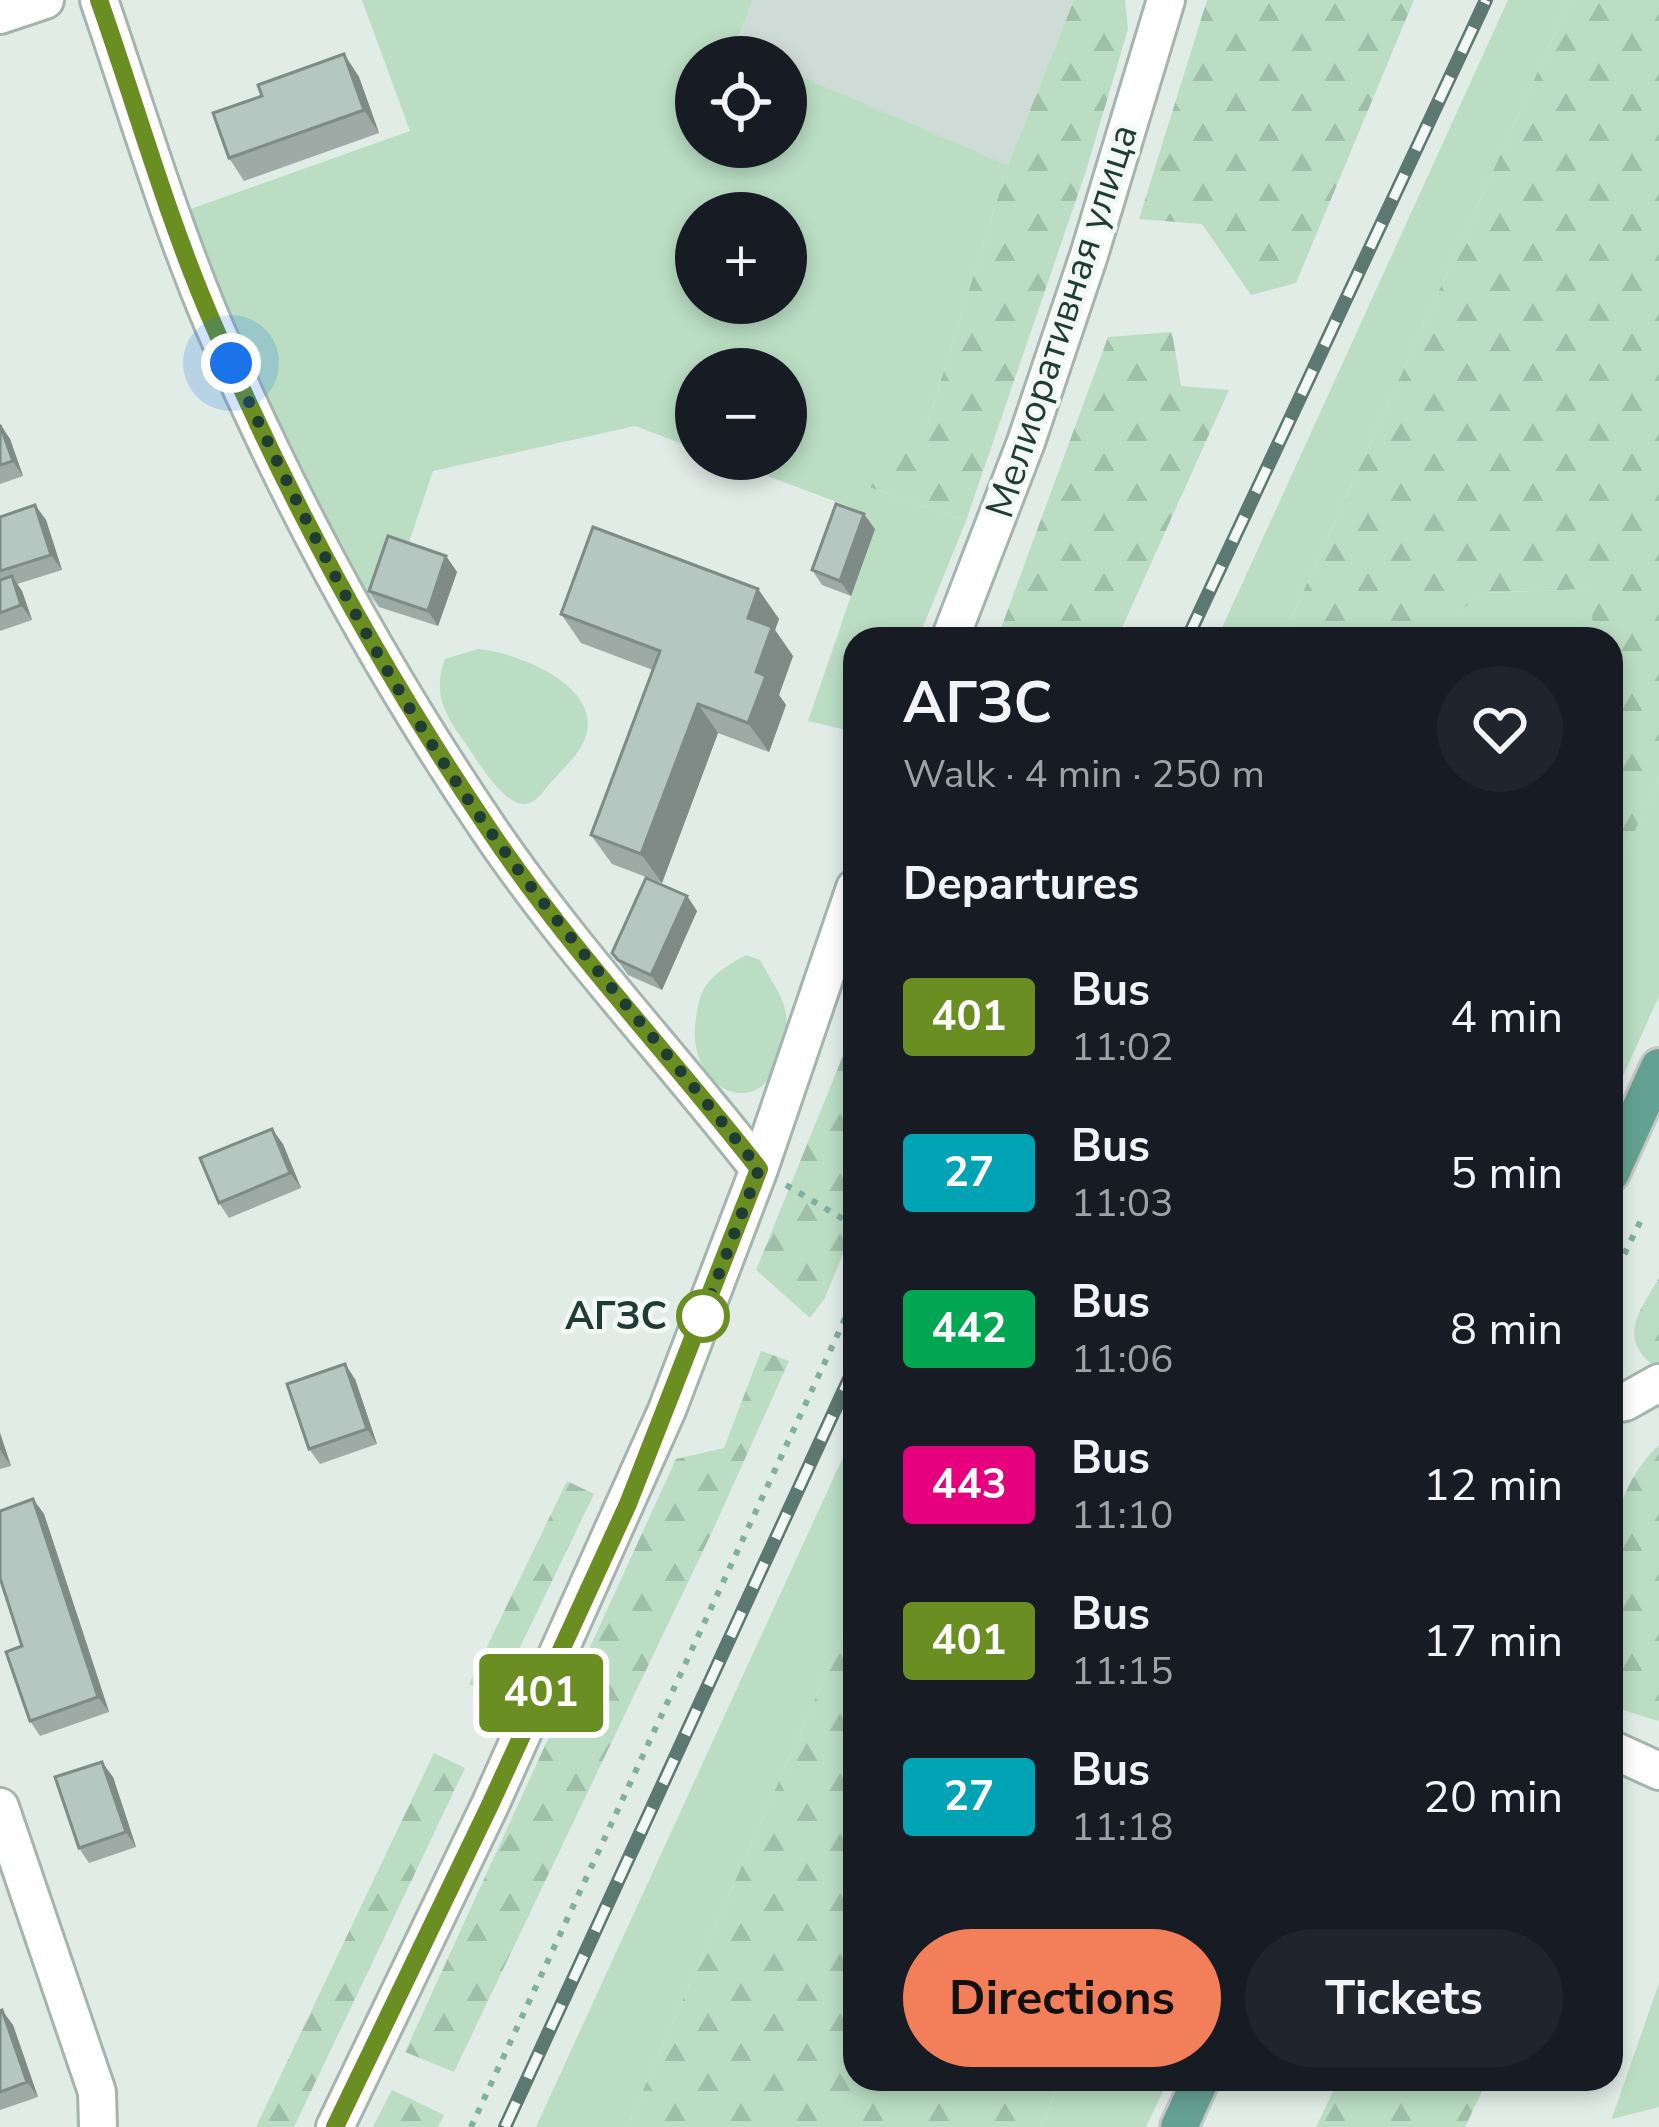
<!DOCTYPE html>
<html lang="en">
<head>
<meta charset="utf-8">
<style>
	body { margin:0; font-family:"Nunito Sans",sans-serif; background:#20242c; color:#f1f3f6; height:100vh; display:flex; flex-direction:column; font-size:45px; white-space:nowrap }
	* { box-sizing:border-box; margin:0 }
	p { font-size:39px; color:#9ea1a6 }
	.icon { flex:none; width:66px; height:66px; fill:none; stroke:currentColor; stroke-width:2; stroke-linecap:round; stroke-linejoin:round }
	.map { position:relative; flex:1; overflow:hidden }
	.drawer { position:absolute; left:843px; top:627px; width:780px; height:1464px; display:flex; flex-direction:column; background:#171b24; border-radius:36px; box-shadow:0 6px 18px #0003 }
	.drawer>* { flex:none }
	.badge { padding:0 24px; border-radius:9px; font-size:42px; line-height:78px }
	.fabs { position:absolute; left:675px; top:36px; display:grid; gap:24px }
	.fabs a { display:grid; place-items:center; width:132px; height:132px; border-radius:50%; background:#171b24; box-shadow:0 6px 18px #0003; font-size:60px }
	.you { position:absolute; width:60px; height:60px; margin:-30px; border:9px solid #fff; border-radius:50%; background:#1a73e8; box-shadow:0 0 0 18px #1a73e833 }
	.map>.badge { position:absolute; translate:-50% -50%; box-shadow:0 0 0 6px #fff }
	h2 { padding:0 60px; font-size:45px; line-height:108px }
	.round { display:grid; place-items:center; flex:none; width:126px; height:126px; border-radius:63px; background:#20242c }
	.overview { display:flex; align-items:center; justify-content:space-between; height:204px; padding:0 60px }
	h1 { font-size:57px; font-weight:700; line-height:90px }
	.button { display:flex; gap:24px; margin-top:auto; padding:24px 60px }
	.button a { flex:1; height:138px; border-radius:72px; background:#f27f59; color:#111; font-size:48px; font-weight:700; line-height:138px; text-align:center }
	.button a+a { background:#20242c; color:#f1f3f6 }
	ul { padding:0; list-style:none }
	li { display:flex; align-items:center; gap:36px; height:156px; padding:0 60px }
	li div { flex:1 }
	li b { display:block; font-size:45px }
	li em { font-style:normal }
	li .badge { min-width:132px; font-weight:700; text-align:center }
	.map>svg:first-child { display:block }
	.built { fill:#cfdbd6 }
	.grass { fill:#baddc3; fill-rule:evenodd }
	.forest { fill:url(#forest-firs) }
	.lines { fill:none; stroke-linecap:round; stroke-linejoin:round }
	.minor-casing { stroke:#a4b4ae; stroke-width:42 }
	.major-casing { stroke:#c1c8c6; stroke-width:42 }
	.path { stroke:#81afa1; stroke-width:6; stroke-dasharray:6 9; stroke-linecap:butt }
	.minor { stroke:#fff; stroke-width:36 }
	.major { stroke:#65a192; stroke-width:36 }
	.rail-casing { stroke:#5c7870; stroke-width:14 }
	.rail { stroke:#f1f8f5; stroke-width:9; stroke-dasharray:27; stroke-linecap:butt }
	.wall { fill:#9daaa5 }
	.shaded-wall { fill:#7f8b86 }
	.building { fill:#b6c6c0; stroke:#7f8b86; stroke-width:3 }
	.line-casing { stroke:#fff; stroke-width:27 }
	.line { stroke:#6b8e23; stroke-width:18 }
	.walk { stroke:#213c35; stroke-width:12; stroke-dasharray:0 21.6 }
	.stop-dot { fill:#fff; stroke:#6b8e23; stroke-width:6 }
	.labels { text-anchor:middle; dominant-baseline:central; stroke-width:9; stroke-linejoin:round; paint-order:stroke }
	.street-label { font-size:39px; fill:#213c35; stroke:#f1f8f5 }
	.stop-label { font-size:39px; font-weight:bold; fill:#213c35; stroke:#f1f8f5; text-anchor:end }
</style>
</head>
<body>
<div class="map">
<svg width="1659" height="2127" viewBox="0 0 1659 2127">
	<defs>
		<pattern id="forest-firs" width="22" height="20" patternUnits="userSpaceOnUse" patternTransform="scale(3)"><rect width="22" height="20" fill="#baddc3"/><path d="M5 1l3.5 6h-7zM16 11l3.5 6h-7z" fill="#a0bfa8"/></pattern>
	</defs>
	<rect width="100%" height="100%" fill="#e1ece7"/>
	<path class="built" d="M 753,0 L 1074,0 L 1008,165 L 786,70 L 786,57 L 756,57 L 734,48 Z"/>
	<path class="grass" d="M 362,0 L 753,0 L 734,47 L 756,57 L 696,57 L 696,147 L 786,147 L 786,70 L 1008,165 L 922,441 L 866,486 L 966,521 L 918,639 L 855,639 L 855,732 L 808,721 L 874,529 L 847,519 L 850,507 L 723,459 L 786,459 L 786,369 L 696,369 L 696,449 L 635,426 L 433,471 L 405,554 L 379,607 L 355,581 L 254,393 L 247,353 L 188,210 L 410,131 ZM 696,213 L 786,213 L 786,303 L 696,303 Z
		M 1508,0 L 1570,0 L 1282,639 L 1217,639 Z
		M 1589,589 L 1595,639 L 1430,639 L 1436,629 L 1483,593 Z
		M 478,649 C 520,653 614,690 581,747 C 573,760 560,772 550,783 C 543,792 535,805 522,804 C 502,802 476,759 466,744 C 445,715 432,694 445,659 Z
		M 1659,780 L 1659,996 L 1611,1103 L 1611,882 Z
		M 746,955 L 760,960 C 782,1000 795,1009 781,1056 C 758,1127 684,1086 696,1018 C 698,1006 700,992 708,983 C 717,971 732,963 746,955 Z
		M 855,1431 L 855,1608 L 627,2127 L 536,2127 Z
		M 1659,1983 L 1659,2107 L 1612,2119 L 1612,2118 Z
		M 1061,2079 L 1169,2079 L 1146,2127 L 1041,2127 Z"/>
	<path class="forest" d="M 1074,0 L 1125,0 L 1128,29 L 1086,171 L 966,521 L 866,486 L 887,429 L 922,441 L 1008,165 Z
		M 1207,0 L 1414,0 L 1296,283 L 1251,295 L 1202,224 L 1139,219 Z
		M 1570,0 L 1659,0 L 1659,780 L 1611,882 L 1611,639 L 1595,639 L 1588,589 L 1483,593 L 1437,629 L 1430,639 L 1282,639 Z
		M 1172,332 L 1181,386 L 1229,390 L 1117,639 L 997,639 L 1108,337 Z
		M 855,1026 L 855,1224 L 825,1298 L 810,1318 L 756,1270 Z
		M 1659,1278 L 1659,1365 L 1654,1366 C 1617,1338 1640,1310 1659,1278 Z
		M 761,1351 L 789,1361 L 712,1532 L 454,2072 L 405,2052 L 676,1459 L 724,1448 Z
		M 1659,1445 L 1659,1720 L 1658,1721 L 1611,1706 C 1611,1621 1590,1509 1659,1445 Z
		M 567,1481 L 594,1494 L 496,1697 L 469,1684 Z
		M 855,1608 L 855,2079 L 1061,2079 L 1041,2127 L 627,2127 Z
		M 434,1753 L 465,1768 L 294,2127 L 256,2127 Z
		M 1339,2079 L 1488,2079 L 1465,2127 L 1316,2127 Z
		M 392,2090 L 444,2115 L 438,2127 L 373,2127 Z"/>
	<g class="lines">
		<defs>
			<path id="minor" d="M 99,0 C 136,108 169,220 214,326 C 289,501 381,670 488,828 C 569,948 670,1055 759,1169
				M 0,15 L 45,0
				M 950,639 L 1026,442 L 1089,255 L 1166,0
				M 1611,1405 L 1625,1402 L 1659,1383
				M 1611,1749 L 1659,1771
				M 0,1807 L 97,2092 L 98,2127
				M 335,2127 L 490,1805 L 667,1410 L 759,1169 L 855,888"/>
			<path id="major" d="M 1611,1173 L 1659,1067
				M 1179,2127 L 1201,2079"/>
		</defs>
		<use href="#minor" class="minor-casing"/>
		<use href="#major" class="major-casing"/>
		<path class="path" d="M 786,1185 L 855,1226
			M 1611,1281 L 1644,1214
			M 471,2127 L 855,1297"/>
		<use href="#minor" class="minor"/>
		<use href="#major" class="major"/>
		<defs>
			<path id="rail" d="M 1187,639 L 1486,0
				M 505,2127 L 855,1366"/>
		</defs>
		<use href="#rail" class="rail-casing"/>
		<use href="#rail" class="rail"/>
	</g>
	<path class="wall" d="M 344,54 L 359,77 L 379,133 L 244,181 L 229,158 L 262,96 Z
		M 0,424 L 10,439 L 23,476 L 0,484 Z
		M 35,505 L 46,520 L 62,570 L 17,584 L 22,591 L 32,620 L 0,631 L 0,517 Z
		M 875,529 L 851,596 L 822,585 L 812,570 Z
		M 446,556 L 457,572 L 438,626 L 379,607 L 369,591 Z
		M 758,589 L 779,619 L 775,630 L 793,656 L 779,695 L 786,705 L 769,752 L 718,733 L 662,883 L 612,864 L 591,835 L 653,670 L 581,643 L 561,614 Z
		M 687,896 L 697,911 L 662,990 L 628,975 L 612,953 Z
		M 283,1144 L 301,1188 L 229,1218 L 219,1203 Z
		M 355,1379 L 377,1444 L 320,1464 L 309,1449 Z
		M 0,1433 L 11,1466 L 0,1469 Z
		M 33,1499 L 44,1514 L 109,1712 L 40,1736 L 30,1721 L 22,1646 Z
		M 113,1777 L 136,1847 L 89,1863 L 79,1848 Z
		M 0,2011 L 13,2025 L 38,2097 L 0,2110 Z"/>
	<path class="shaded-wall" d="M 344,54 L 359,77 L 379,133 L 364,110 Z
		M 0,424 L 10,439 L 23,476 L 13,461 Z
		M 35,505 L 46,520 L 62,570 L 51,555 Z
		M 864,514 L 875,529 L 851,596 L 840,581 Z
		M 446,556 L 457,572 L 438,626 L 428,611 Z
		M 12,576 L 22,591 L 32,620 L 21,605 Z
		M 758,589 L 779,619 L 775,630 L 793,656 L 779,695 L 786,705 L 769,752 L 748,723 L 756,672 L 748,618 Z
		M 698,704 L 718,733 L 662,883 L 641,854 Z
		M 687,896 L 697,911 L 662,990 L 651,975 Z
		M 272,1129 L 283,1144 L 301,1188 L 290,1173 Z
		M 345,1364 L 355,1379 L 377,1444 L 367,1429 Z
		M 0,1433 L 11,1466 L 0,1450 Z
		M 33,1499 L 44,1514 L 109,1712 L 98,1697 Z
		M 102,1762 L 113,1777 L 136,1847 L 126,1832 Z
		M 2,2010 L 13,2025 L 38,2097 L 27,2082 Z"/>
	<path class="building" d="M 344,54 L 364,110 L 229,158 L 213,113 L 262,96 L 258,85 Z
		M 0,425 L 13,461 L 0,465 Z
		M 836,504 L 864,514 L 840,581 L 812,570 Z
		M 35,505 L 51,555 L 0,571 L 0,517 Z
		M 593,527 L 758,589 L 748,618 L 772,627 L 756,672 L 766,676 L 748,723 L 698,704 L 641,854 L 591,835 L 660,651 L 561,614 Z
		M 388,536 L 446,556 L 428,611 L 369,591 Z
		M 12,576 L 21,605 L 0,613 L 0,580 Z
		M 646,878 L 687,896 L 651,975 L 618,960 L 612,953 Z
		M 272,1129 L 290,1173 L 219,1203 L 200,1158 Z
		M 345,1364 L 367,1429 L 309,1449 L 287,1384 Z
		M 33,1499 L 98,1697 L 30,1721 L 6,1652 L 22,1646 L 0,1578 L 0,1511 Z
		M 102,1762 L 126,1832 L 79,1848 L 55,1777 Z
		M 2,2010 L 27,2082 L 0,2092 L 0,2011 Z"/>
	<g class="lines">
		<defs>
			<path id="line" d="M 99,0 C 137,108 168,221 214,326 C 289,501 381,670 488,828 C 569,949 670,1055 759,1169 L 628,1504 L 490,1805 L 335,2127"/>
		</defs>
		<use href="#line" class="line-casing"/>
		<use href="#line" class="line"/>
		<path class="walk" d="M 231,363 C 304,523 390,691 492,834 C 575,950 672,1056 759,1169 L 697,1331 L 703,1316"/>
	</g>
	<circle class="stop-dot" cx="703" cy="1316" r="24"/>
	<g class="labels">
		<g class="street-label">
			<text transform="translate(1062 321) rotate(-72)">Мелиоративная улица</text>
		</g>
		<g class="stop-label">
			<text x="667" y="1316">АГЗС</text>
		</g>
	</g>
</svg>
<div class="fabs">
<a><svg class="icon" aria-label="locate" viewBox="0 0 24 24"><circle cx="12" cy="12" r="6"/><path d="M12 2v4M12 18v4M2 12h4M18 12h4"/></svg></a>
<a>+</a>
<a>−</a>
</div>
<div class="you" style="left:231px;top:363px"></div>
<b class="badge" style="left:541px;top:1693px;background:#6b8e23;color:#fff">401</b>
<section class="drawer">
<div class="overview"><div><h1>АГЗС</h1><p>Walk · 4 min · 250 m</p></div><a class="round"><svg class="icon" aria-label="heart" viewBox="0 0 24 24"><path d="M12 20l-8-8c-3-5 5-10 8-4 3-6 11-1 8 4z"/></svg></a></div>
<h2>Departures</h2>
<ul>
<li><span class="badge" style="background:#6b8e23;color:#fff">401</span><div><b>Bus</b><p>11:02</p></div><em>4 min</em></li>
<li><span class="badge" style="background:#00a3b4;color:#fff">27</span><div><b>Bus</b><p>11:03</p></div><em>5 min</em></li>
<li><span class="badge" style="background:#00a651;color:#fff">442</span><div><b>Bus</b><p>11:06</p></div><em>8 min</em></li>
<li><span class="badge" style="background:#e6007e;color:#fff">443</span><div><b>Bus</b><p>11:10</p></div><em>12 min</em></li>
<li><span class="badge" style="background:#6b8e23;color:#fff">401</span><div><b>Bus</b><p>11:15</p></div><em>17 min</em></li>
<li><span class="badge" style="background:#00a3b4;color:#fff">27</span><div><b>Bus</b><p>11:18</p></div><em>20 min</em></li>
</ul>
<div class="button"><a>Directions</a><a>Tickets</a></div>
</section>
</div>
</body>
</html>
